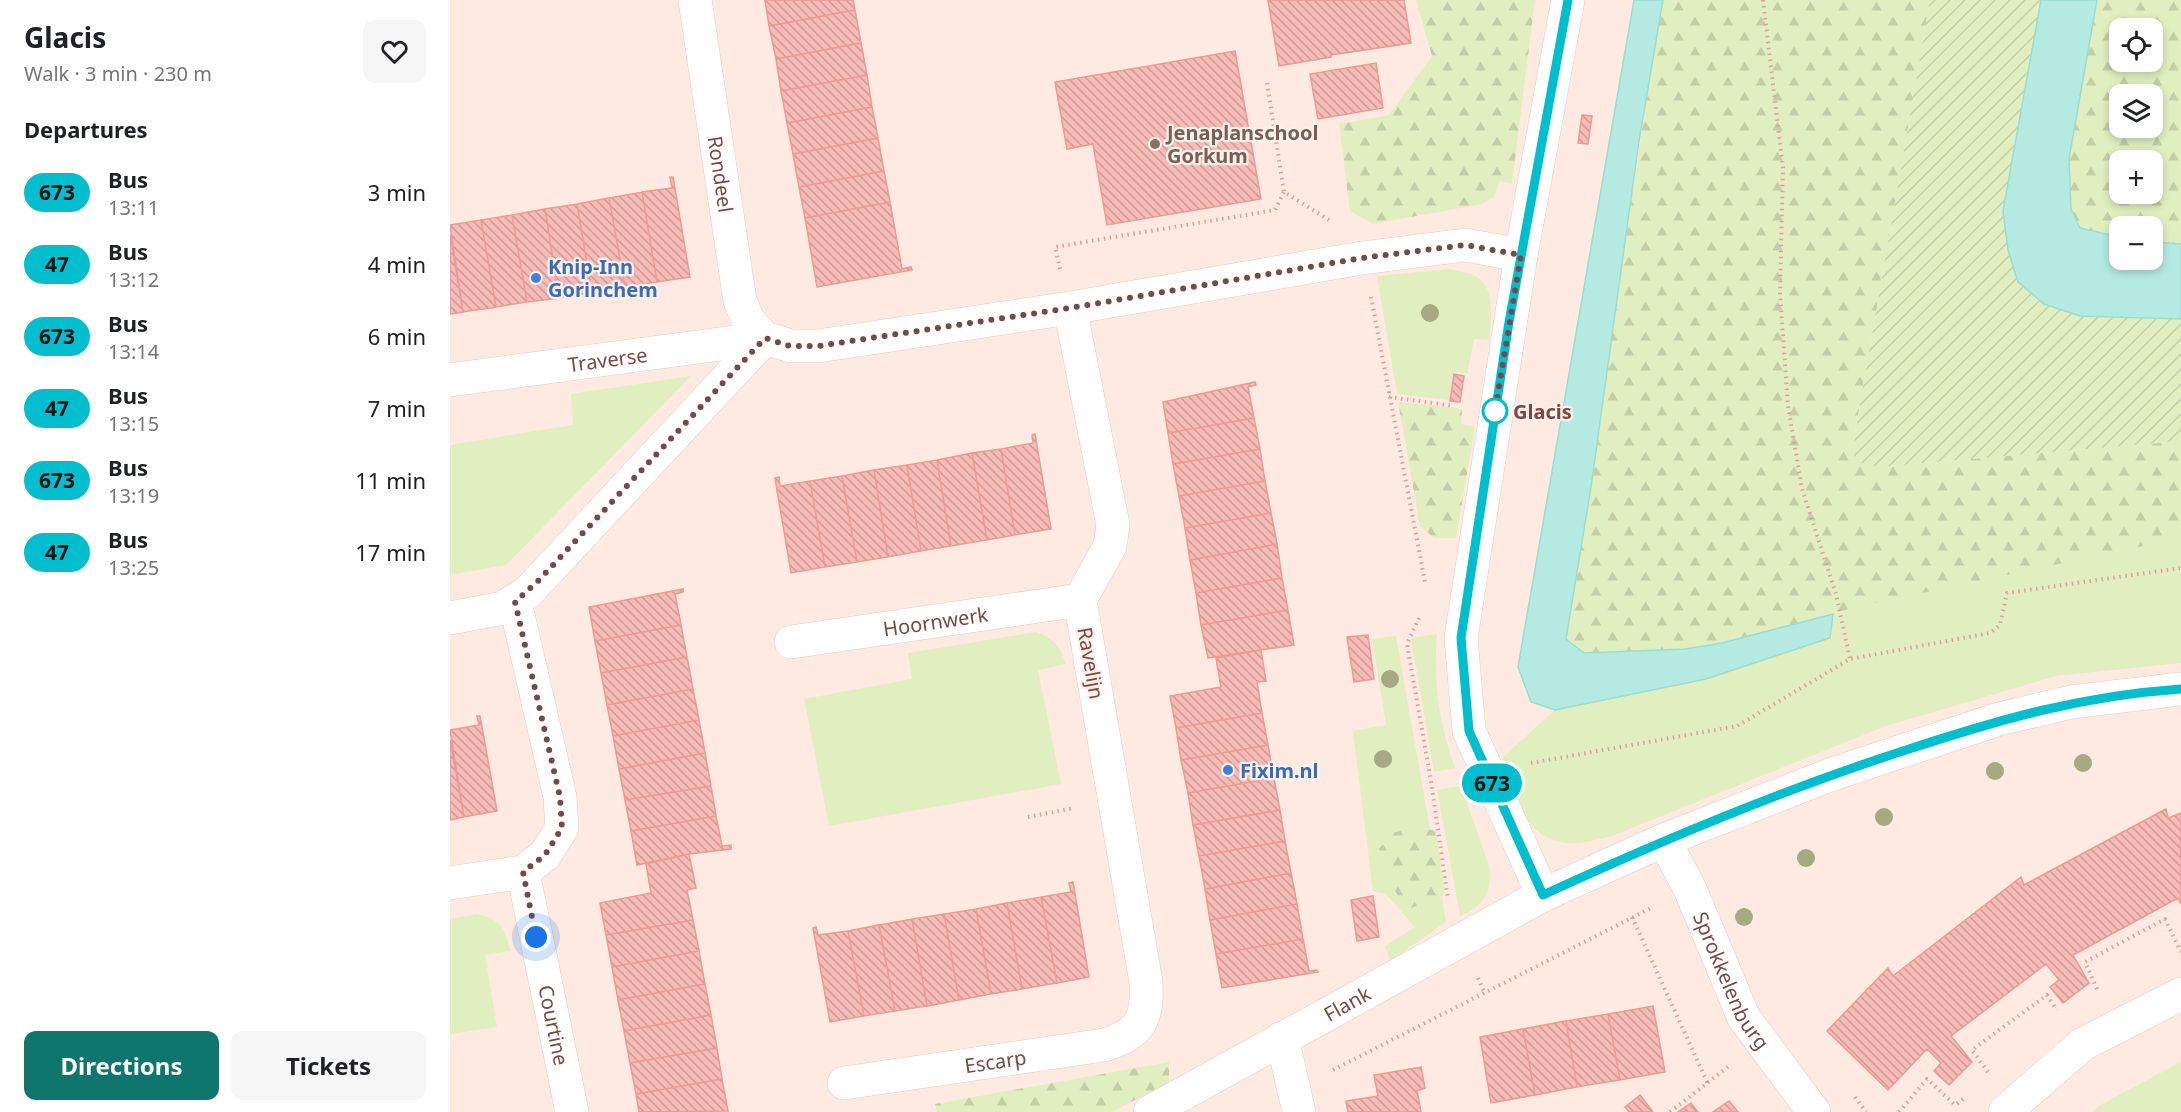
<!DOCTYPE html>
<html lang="en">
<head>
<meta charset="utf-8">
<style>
	body { margin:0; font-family:"Noto Sans",sans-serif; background:#f6f6f6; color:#202124; height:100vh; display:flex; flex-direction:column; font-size:22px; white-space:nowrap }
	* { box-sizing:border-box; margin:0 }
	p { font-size:20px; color:#757577 }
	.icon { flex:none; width:33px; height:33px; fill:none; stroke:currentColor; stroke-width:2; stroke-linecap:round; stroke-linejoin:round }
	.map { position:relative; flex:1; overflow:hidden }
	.drawer { display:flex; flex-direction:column; background:#fff; width:450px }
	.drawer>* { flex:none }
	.badge { padding:0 12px; border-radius:20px; font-size:21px; line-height:39px }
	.buttons { position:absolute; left:1659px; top:18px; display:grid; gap:12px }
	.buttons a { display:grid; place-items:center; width:54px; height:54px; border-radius:12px; background:#fff; box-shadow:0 3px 9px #0003; font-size:30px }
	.you { position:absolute; width:30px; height:30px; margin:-15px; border:4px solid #fff; border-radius:50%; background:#1a73e8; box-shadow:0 0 0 9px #1a73e833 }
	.map>.badge { position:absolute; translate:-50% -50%; box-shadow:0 0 0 3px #fff }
	h2 { padding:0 24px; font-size:22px; line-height:54px }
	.round { display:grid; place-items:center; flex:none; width:63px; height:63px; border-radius:12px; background:#f6f6f6 }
	.summary { display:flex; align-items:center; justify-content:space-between; height:102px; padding:0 24px }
	h1 { font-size:28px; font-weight:700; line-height:45px }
	.button { display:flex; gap:12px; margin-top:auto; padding:12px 24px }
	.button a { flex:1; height:69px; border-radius:12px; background:#0f766e; color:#fff; font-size:24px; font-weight:700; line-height:69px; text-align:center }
	.button a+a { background:#f6f6f6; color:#202124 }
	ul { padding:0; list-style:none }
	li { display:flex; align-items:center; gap:18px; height:72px; padding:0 24px }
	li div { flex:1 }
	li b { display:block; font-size:22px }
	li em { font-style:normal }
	li .badge { min-width:66px; font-weight:700; text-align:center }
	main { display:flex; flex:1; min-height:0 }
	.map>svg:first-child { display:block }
	.grass { fill:#e1eebf }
	.forest { fill:url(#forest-firs); fill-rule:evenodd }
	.garden { fill:url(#garden-furrows) }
	.water { fill:#b4eae1; stroke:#99ddd2; stroke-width:1.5 }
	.building { fill:url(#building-back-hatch); stroke:#eb9a95; stroke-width:1.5 }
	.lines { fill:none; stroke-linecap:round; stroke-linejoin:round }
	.minor-casing { stroke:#e9c8c2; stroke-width:34 }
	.path { stroke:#dc9e9a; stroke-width:4; stroke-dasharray:1.5 4.5; stroke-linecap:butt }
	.minor { stroke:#fff; stroke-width:33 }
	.tree { fill:#a6a984 }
	.line-casing { stroke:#fff; stroke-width:14 }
	.line { stroke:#00becd; stroke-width:9 }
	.walk { stroke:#794745; stroke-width:6; stroke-dasharray:0 10.8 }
	.education-dot { fill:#8d6e63; stroke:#fff0ea; stroke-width:2 }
	.shop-dot { fill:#3f7fe0; stroke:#fff0ea; stroke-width:2 }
	.stop-dot { fill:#fff; stroke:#00becd; stroke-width:3 }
	.labels { text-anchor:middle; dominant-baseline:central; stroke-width:4.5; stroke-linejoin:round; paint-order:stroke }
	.education-label { font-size:20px; font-weight:bold; fill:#785e54; stroke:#fff0ea; text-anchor:start }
	.street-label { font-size:20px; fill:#794745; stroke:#fff0ea }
	.shop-label { font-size:20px; font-weight:bold; fill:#366cbe; stroke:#fff0ea; text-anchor:start }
	.stop-label { font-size:20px; font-weight:bold; fill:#794745; stroke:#fff0ea; text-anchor:start }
</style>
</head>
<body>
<main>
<section class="drawer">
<div class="summary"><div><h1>Glacis</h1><p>Walk · 3 min · 230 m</p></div><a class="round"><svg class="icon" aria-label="heart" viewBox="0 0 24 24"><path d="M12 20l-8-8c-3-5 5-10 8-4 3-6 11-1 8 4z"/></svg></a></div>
<h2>Departures</h2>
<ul>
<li><span class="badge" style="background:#00becd;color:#111">673</span><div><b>Bus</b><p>13:11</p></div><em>3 min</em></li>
<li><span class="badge" style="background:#00becd;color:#111">47</span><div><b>Bus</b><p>13:12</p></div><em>4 min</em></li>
<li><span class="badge" style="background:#00becd;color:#111">673</span><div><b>Bus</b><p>13:14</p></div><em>6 min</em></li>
<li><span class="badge" style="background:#00becd;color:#111">47</span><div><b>Bus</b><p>13:15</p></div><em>7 min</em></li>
<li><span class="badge" style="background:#00becd;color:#111">673</span><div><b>Bus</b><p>13:19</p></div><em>11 min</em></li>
<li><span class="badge" style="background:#00becd;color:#111">47</span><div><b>Bus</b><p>13:25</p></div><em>17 min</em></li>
</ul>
<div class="button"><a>Directions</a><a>Tickets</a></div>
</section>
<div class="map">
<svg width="1731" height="1112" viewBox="0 0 1731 1112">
	<defs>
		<pattern id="forest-firs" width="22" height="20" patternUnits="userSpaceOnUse" patternTransform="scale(1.5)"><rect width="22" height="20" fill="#e1eebf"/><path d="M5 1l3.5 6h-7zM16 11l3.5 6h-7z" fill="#c5cda6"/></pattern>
		<pattern id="garden-furrows" width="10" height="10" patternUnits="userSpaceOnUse" patternTransform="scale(1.5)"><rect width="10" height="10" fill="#e1eebf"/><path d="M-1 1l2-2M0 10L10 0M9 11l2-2" fill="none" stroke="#c5cda6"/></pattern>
		<pattern id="building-back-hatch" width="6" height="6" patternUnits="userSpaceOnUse" patternTransform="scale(1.5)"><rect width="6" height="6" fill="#f7bbb7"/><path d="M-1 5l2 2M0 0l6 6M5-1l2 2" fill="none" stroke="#cd9a97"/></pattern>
	</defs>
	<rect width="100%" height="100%" fill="#ffeae2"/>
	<path class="grass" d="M 999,269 C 1007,271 1015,272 1023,275 C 1047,284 1041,320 1039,340 L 1024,339 L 1017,374 L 1003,372 L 999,400 L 947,394 L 927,276 Z
		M 241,376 L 56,565 L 0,575 L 0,445 L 123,425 L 121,394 Z
		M 1731,538 L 1731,663 L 1606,676 L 1436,726 L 1162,836 C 1149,839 1133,844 1120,843 C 1075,842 1062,793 1052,758 L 1105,710 L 1256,679 L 1380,638 L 1383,614 L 1407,607 Z
		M 586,632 C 604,638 610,647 616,664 L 588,670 L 611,784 L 379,826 L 354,699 L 462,679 L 458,653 Z
		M 987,634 C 983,682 989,723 1005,768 L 984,772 L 961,638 Z
		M 946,636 L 980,829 L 968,827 L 958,909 L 992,897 L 996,922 L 940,961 L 935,946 L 965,927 L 935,893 L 923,892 L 903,731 L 936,725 L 922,639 Z
		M 1011,786 L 1040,868 C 1042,892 1033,907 1010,916 L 987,790 Z
		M 27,914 C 51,920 55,927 60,951 L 35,955 L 47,1027 L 0,1034 L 0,919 Z
		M 1731,1062 L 1731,1112 L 1642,1112 L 1650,1105 Z"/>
	<path class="forest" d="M 966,0 L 1085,0 L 1062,184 L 1050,181 L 1044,197 L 1032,204 L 923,224 L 900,211 L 889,124 L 939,115 L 982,56 Z
		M 1213,0 L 1480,0 L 1405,433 L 1404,460 L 1427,467 L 1731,441 L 1731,538 L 1407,607 L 1272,643 L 1235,649 L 1133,653 L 1116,639 C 1151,426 1177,212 1213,0 Z
		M 1647,0 L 1731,0 L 1731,244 L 1703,242 L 1702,226 L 1670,226 L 1669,237 L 1630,228 L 1621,210 L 1619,159 ZM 1670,28 L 1702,28 L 1702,62 L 1670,62 ZM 1670,94 L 1702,94 L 1702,128 L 1670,128 ZM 1670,160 L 1702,160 L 1702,194 L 1670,194 Z
		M 948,402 L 1008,408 L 1012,410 L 1011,424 L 1025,427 L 1006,538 L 984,538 L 970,526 Z
		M 968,827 L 986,831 L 995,893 L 992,897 L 958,909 L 942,887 L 929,849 L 942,833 Z
		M 719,1062 L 719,1082 L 662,1112 L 487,1112 L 485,1104 Z"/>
	<path class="garden" d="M 1480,0 L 1591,0 L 1587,26 L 1630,316 L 1731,319 L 1731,441 L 1427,467 L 1404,461 L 1405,433 Z"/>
	<path class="water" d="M 1184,0 L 1213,0 L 1189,141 L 1141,487 L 1116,639 L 1134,653 L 1235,649 L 1272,643 L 1383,614 L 1380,638 L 1256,679 L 1105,710 L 1081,702 L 1068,667 Z
		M 1591,0 L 1647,0 L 1619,159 L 1621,209 L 1630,228 L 1669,237 L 1670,260 L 1702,260 L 1703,242 L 1731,244 L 1731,319 L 1630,316 L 1594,304 L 1568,282 L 1558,250 L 1553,211 Z"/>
	<path class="building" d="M 315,0 L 403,0 L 405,10 L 319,26 Z
		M 818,0 L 954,0 L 961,43 L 881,55 L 881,57 L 829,66 Z
		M 405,10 L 411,43 L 326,59 L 319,26 Z
		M 411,43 L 417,75 L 331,91 L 326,59 Z
		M 785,51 L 811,199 L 657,225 L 643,144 L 617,149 L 605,82 Z
		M 926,63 L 933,108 L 868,119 L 860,74 Z
		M 417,75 L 422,107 L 337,123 L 331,91 Z
		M 422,107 L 428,138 L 343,154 L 337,123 Z
		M 1132,115 L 1142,116 L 1138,144 L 1128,143 Z
		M 428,138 L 434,171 L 349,187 L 343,154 Z
		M 434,171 L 440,202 L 355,218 L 349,187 Z
		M 220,177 L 223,177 L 240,277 L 207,282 L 192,192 L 222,188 Z
		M 192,192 L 207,282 L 175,287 L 159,198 Z
		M 159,198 L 175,287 L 142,293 L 127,204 Z
		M 440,202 L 452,269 L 461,267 L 462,270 L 367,287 L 355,218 Z
		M 127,204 L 142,293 L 109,298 L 95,209 Z
		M 95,209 L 109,298 L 77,302 L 62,215 Z
		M 62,215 L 77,302 L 46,307 L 31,220 Z
		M 31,220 L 46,307 L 13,312 L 0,225 Z
		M 0,234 L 13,312 L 0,314 Z
		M 1004,374 L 1014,376 L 1010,402 L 1000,401 Z
		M 805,382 L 806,385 L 798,387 L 804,418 L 718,433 L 713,402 Z
		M 804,418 L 810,449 L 723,464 L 718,433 Z
		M 585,434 L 601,529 L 565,535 L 551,449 L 583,443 L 582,435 Z
		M 551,449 L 565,535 L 537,540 L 522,453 Z
		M 810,449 L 815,481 L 729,496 L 723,464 Z
		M 522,453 L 537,540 L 501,546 L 487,460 Z
		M 487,460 L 501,546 L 471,551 L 457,465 Z
		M 457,465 L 471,551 L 438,557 L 424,470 Z
		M 424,470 L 438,557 L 407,562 L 392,476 Z
		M 392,476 L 407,562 L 375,567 L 360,481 Z
		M 329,477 L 330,486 L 360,481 L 375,567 L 341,573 L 325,478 Z
		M 815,481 L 821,513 L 735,528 L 729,496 Z
		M 821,513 L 827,544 L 740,560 L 735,528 Z
		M 827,544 L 832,578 L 746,593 L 740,560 Z
		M 832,578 L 838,610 L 751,625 L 746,593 Z
		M 233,589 L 233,592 L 225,594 L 231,625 L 145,641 L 139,607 Z
		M 838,610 L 844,645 L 758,658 L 751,625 Z
		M 231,625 L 237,657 L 151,673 L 145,641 Z
		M 918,635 L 924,679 L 904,682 L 897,637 Z
		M 811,650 L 816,681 L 807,682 L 812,713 L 726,728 L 720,696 L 771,687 L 766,658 Z
		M 237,657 L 243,689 L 157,705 L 151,673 Z
		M 243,689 L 249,720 L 163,736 L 157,705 Z
		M 812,713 L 818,745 L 731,760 L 726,728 Z
		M 27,716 L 30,716 L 47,811 L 14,817 L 0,730 L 29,725 Z
		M 249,720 L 255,753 L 169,769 L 163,736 Z
		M 0,740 L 14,817 L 0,820 Z
		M 818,745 L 824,778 L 738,793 L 731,760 Z
		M 255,753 L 261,786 L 175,800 L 169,769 Z
		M 824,778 L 830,810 L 743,825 L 738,793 Z
		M 261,786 L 266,816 L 181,831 L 175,800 Z
		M 1716,809 L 1718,818 L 1731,813 L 1731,904 L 1728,898 L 1623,955 L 1639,983 L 1613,1003 L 1600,987 L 1609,980 L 1596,964 L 1501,1036 L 1522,1062 L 1499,1085 L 1484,1071 L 1491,1063 L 1477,1049 L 1438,1090 L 1377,1031 L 1438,968 L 1443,976 L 1571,877 L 1574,885 Z
		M 830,810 L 835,841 L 749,856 L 743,825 Z
		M 266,816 L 272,846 L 281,845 L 281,849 L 239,854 L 187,865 L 181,831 Z
		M 835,841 L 841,873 L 755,889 L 749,856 Z
		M 239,854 L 246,888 L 237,890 L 243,920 L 156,935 L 150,903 L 201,893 L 196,864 Z
		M 841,873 L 847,904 L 760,920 L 755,889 Z
		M 623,882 L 639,977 L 607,983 L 591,897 L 621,892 L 619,883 Z
		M 923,896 L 929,937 L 907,941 L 901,900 Z
		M 591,897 L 607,983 L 572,989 L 557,903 Z
		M 557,903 L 572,989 L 541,994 L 526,909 Z
		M 847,904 L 853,939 L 766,954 L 760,920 Z
		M 526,909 L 541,994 L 509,1000 L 494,914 Z
		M 494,914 L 509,1000 L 477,1006 L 462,919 Z
		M 462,919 L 477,1006 L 445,1011 L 429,925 Z
		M 243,920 L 249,951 L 162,967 L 156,935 Z
		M 429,925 L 445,1011 L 414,1016 L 398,931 Z
		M 366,927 L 368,935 L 398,931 L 414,1016 L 380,1022 L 363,928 Z
		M 853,939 L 859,971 L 867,970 L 868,972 L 772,988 L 766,954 Z
		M 249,951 L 255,984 L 168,1000 L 162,967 Z
		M 255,984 L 261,1015 L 174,1031 L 168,1000 Z
		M 1203,1006 L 1215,1072 L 1170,1080 L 1158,1014 Z
		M 1158,1014 L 1170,1080 L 1127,1087 L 1116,1021 Z
		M 261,1015 L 267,1048 L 180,1063 L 174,1031 Z
		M 1116,1021 L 1127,1087 L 1085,1095 L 1073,1029 Z
		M 1073,1029 L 1085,1095 L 1041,1103 L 1030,1037 Z
		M 267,1048 L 272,1079 L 186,1094 L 180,1063 Z
		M 971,1067 L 975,1088 L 967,1091 L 971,1112 L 898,1112 L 896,1101 L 928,1096 L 924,1075 Z
		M 272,1079 L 278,1111 L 189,1112 L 186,1094 Z
		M 1190,1095 L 1203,1112 L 1179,1112 L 1175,1107 Z
		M 1279,1101 L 1288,1112 L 1263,1112 Z
		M 1241,1103 L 1248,1112 L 1228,1112 Z"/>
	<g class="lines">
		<defs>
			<g id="minor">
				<path id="s1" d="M 245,0 L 290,301 L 298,320 L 315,338"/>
				<path id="s2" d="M 0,380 L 315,338"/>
				<path id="s3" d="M 65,602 L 110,797 L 112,828 L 95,855 L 73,872 L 122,1112"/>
				<path d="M 0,618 L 53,608 L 78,592 L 315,338 L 341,346 L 368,346 L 620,308 L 912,258 L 1015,245 L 1071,255"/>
				<path id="s4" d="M 341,642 L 630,600"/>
				<path id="s5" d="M 1214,840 L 1240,889 L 1294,1018 L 1364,1112"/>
				<path d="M 0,883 L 73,872"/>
				<path d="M 1093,895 L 1019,731 L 1011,638 L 1071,255 L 1118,0"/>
				<path d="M 832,1038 L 849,1112"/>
				<path id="s6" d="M 394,1083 L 654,1045 C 691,1034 698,1019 696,982 L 630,600 L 660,546 L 663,525 L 620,308"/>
				<path id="s7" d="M 700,1112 L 1093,895 L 1214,840 L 1377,776 L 1549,719 L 1621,702 L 1731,689"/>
				<path d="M 1555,1112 L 1633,1044 L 1731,994"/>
			</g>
		</defs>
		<use href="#minor" class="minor-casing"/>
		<path class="path" d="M 1313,0 L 1333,168 L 1330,294 L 1338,406 L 1352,489 L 1386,594 L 1400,659
			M 817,83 L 834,192 L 879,220
			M 610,269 L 605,247 L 825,210 L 834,192
			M 921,297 L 975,582
			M 939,397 L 1004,406
			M 969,618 L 957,644 L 981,781 L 998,899
			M 1081,763 L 1287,726 L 1400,659 L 1540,633 L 1550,625 L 1557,593 L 1731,568
			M 578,817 L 624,808
			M 1182,917 L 1258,1084
			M 1028,978 L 1035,994
			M 1647,989 L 1635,962 L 1715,919 L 1731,952
			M 883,1070 L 1203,907
			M 1538,1072 L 1522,1050 L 1597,995 L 1607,1010
			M 1405,1097 L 1416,1112
			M 1220,1112 L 1279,1066
			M 1449,1112 L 1477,1079 L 1505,1105 L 1515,1098"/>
		<use href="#minor" class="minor"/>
	</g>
	<g class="tree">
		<circle cx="980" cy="313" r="9"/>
		<circle cx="940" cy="679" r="9"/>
		<circle cx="933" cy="759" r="9"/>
		<circle cx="1633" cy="763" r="9"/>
		<circle cx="1545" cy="771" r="9"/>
		<circle cx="1434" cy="817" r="9"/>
		<circle cx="1356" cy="858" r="9"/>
		<circle cx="1294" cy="917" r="9"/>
	</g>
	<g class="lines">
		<defs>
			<path id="line" d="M 1118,0 L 1059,322 L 1011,638 L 1019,731 L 1093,895 C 1212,840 1332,790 1456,750 C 1551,719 1630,696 1731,689"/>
		</defs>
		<use href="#line" class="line-casing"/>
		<use href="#line" class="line"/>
		<path class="walk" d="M 86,937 L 73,872 L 95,855 L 112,828 L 110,797 L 65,602 L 89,580 L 315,338 L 340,346 L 368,346 L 620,308 L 912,258 L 1015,245 L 1071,255 L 1045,411"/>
	</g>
	<circle class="education-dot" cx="705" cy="144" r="6"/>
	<g class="shop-dot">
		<circle cx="86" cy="278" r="6"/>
		<circle cx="778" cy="770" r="6"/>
	</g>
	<circle class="stop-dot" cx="1045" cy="411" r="12"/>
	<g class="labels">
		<g class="education-label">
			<text x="717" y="132">Jenaplanschool<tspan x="717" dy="23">Gorkum</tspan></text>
		</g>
		<g class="street-label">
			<text stroke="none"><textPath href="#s1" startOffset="176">Rondeel</textPath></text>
			<text stroke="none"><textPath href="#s2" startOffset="159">Traverse</textPath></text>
			<text stroke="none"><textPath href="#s4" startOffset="146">Hoornwerk</textPath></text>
			<text transform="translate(641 663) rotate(80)">Ravelijn</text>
			<text stroke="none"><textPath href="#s5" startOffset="156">Sprokkelenburg</textPath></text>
			<text stroke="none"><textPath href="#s7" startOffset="225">Flank</textPath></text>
			<text stroke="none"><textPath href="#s3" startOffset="447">Courtine</textPath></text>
			<text stroke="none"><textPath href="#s6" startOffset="153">Escarp</textPath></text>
		</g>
		<g class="shop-label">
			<text x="98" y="266">Knip-Inn<tspan x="98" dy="23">Gorinchem</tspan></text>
			<text x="790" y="770">Fixim.nl</text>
		</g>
		<g class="stop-label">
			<text x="1063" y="411">Glacis</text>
		</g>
	</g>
</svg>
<div class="buttons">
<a><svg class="icon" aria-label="locate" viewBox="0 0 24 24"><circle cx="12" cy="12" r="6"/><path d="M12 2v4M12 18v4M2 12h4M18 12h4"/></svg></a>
<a><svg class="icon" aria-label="layers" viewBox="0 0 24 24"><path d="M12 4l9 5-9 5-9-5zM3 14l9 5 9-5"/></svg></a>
<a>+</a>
<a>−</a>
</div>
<div class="you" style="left:86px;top:937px"></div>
<b class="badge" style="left:1042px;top:783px;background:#00becd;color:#111">673</b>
</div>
</main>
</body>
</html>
